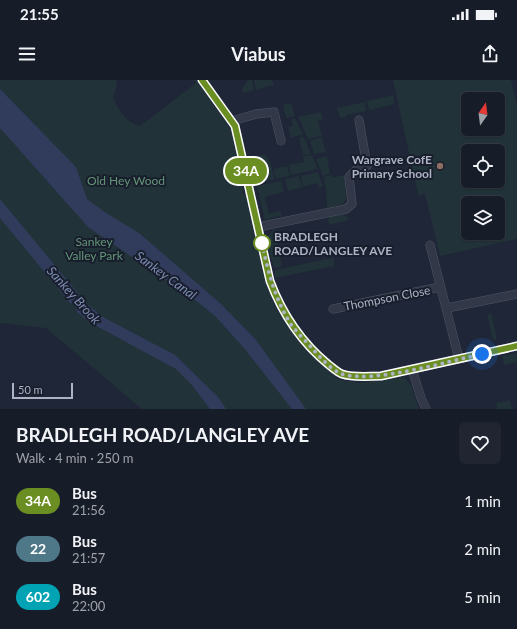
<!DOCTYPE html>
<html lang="en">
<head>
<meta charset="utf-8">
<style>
	body { margin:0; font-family:Lato,sans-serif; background:#202531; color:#f1f3f6; height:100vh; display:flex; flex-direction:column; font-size:15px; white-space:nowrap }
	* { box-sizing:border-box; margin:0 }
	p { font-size:13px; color:#9ea1a8 }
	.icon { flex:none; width:22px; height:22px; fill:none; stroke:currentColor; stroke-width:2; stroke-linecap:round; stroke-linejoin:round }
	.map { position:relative; height:329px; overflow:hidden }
	.side { display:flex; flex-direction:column; background:#171c29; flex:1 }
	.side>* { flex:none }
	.badge { padding:0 8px; border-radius:13px; font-size:14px; line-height:26px }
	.needle { width:26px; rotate:14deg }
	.controls { position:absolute; left:461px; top:12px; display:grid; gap:8px }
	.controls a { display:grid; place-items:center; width:44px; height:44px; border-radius:6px; background:#171c29; box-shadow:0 1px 3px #0004,0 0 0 1px #363a46; font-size:20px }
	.scale { position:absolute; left:12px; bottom:10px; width:61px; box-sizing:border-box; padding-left:4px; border:2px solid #adb2c4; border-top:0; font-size:11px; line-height:14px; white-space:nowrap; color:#adb2c4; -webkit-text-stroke:3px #181e2c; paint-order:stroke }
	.you { position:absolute; width:20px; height:20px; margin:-10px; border:3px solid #fff; border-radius:50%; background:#1a73e8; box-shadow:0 0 0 6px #1a73e833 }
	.map>.badge { position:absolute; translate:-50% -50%; box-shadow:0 0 0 2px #fff }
	.round { display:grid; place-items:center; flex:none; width:42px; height:42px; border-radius:6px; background:#202531 }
	.headline { display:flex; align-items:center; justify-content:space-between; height:68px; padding:0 16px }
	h1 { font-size:19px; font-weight:700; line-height:30px }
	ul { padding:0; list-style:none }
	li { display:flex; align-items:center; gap:12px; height:48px; padding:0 16px }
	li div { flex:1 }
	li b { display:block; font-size:15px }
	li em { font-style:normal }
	li .badge { min-width:44px; font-weight:700; text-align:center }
	.status { display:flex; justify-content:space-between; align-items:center; height:28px; padding:0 20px; background:#171c29; direction:ltr }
	.status svg { height:11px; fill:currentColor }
	header { display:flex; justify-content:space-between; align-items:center; height:52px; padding:0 16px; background:#171c29; font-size:18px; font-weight:700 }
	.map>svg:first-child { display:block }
	.green { fill:#213238; fill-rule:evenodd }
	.water { fill:#313c5d }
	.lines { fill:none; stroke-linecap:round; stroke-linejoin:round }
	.street-casing { stroke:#505565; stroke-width:9 }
	.street { stroke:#333848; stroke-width:8 }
	.line-casing { stroke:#fff; stroke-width:9 }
	.line { stroke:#6b8e23; stroke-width:6 }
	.walk { stroke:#adb2c4; stroke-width:4; stroke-dasharray:0 7.2 }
	.education-dot { fill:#8d6e63; stroke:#181e2c; stroke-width:1.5 }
	.stop-dot { fill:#fff; stroke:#6b8e23; stroke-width:2 }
	.labels { text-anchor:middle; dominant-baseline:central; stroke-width:4; stroke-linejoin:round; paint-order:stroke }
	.poi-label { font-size:12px; font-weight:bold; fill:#adb2c4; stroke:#181e2c; text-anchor:end }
	.park-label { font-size:12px; fill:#649577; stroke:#181e2c }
	.stop-label { font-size:12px; font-weight:bold; fill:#adb2c4; stroke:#181e2c; text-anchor:start }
	.street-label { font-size:12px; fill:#adb2c4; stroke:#181e2c }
	.water-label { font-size:13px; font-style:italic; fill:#7c8bb2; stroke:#181e2c }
</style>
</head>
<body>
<div class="status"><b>21:55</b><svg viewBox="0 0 49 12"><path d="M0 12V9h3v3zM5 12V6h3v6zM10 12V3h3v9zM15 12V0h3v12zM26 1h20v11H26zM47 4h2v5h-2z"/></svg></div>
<header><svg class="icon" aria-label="menu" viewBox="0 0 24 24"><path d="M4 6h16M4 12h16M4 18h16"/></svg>Viabus<svg class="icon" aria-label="share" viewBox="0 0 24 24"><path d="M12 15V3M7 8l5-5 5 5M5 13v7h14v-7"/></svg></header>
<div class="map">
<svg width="517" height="329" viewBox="0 0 517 329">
	<rect width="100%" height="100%" fill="#1f2637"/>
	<path class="green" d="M 0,0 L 116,0 L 117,5 L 113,18 C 120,31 125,42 140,46 L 196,3 L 194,0 L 197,0 L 232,51 L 245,105 L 242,107 L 243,115 L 247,115 L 273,221 L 279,234 L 337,299 L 359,303 L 404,297 L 411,305 L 419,329 L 142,329 L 46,248 L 0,243 Z
		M 248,0 L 252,0 L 254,10 L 243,13 L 242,9 Z
		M 254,0 L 272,0 L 274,5 L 256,10 Z
		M 393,0 L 511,0 L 517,26 L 517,159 L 440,176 L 425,114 L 420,116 L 418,114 ZM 468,19 L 498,19 L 498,49 L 468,49 ZM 468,71 L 498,71 L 498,101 L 468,101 ZM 468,123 L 498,123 L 498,153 L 468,153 Z
		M 394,15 L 394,24 L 369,30 L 367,21 Z
		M 365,22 L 366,31 L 346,35 L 346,37 L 340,38 L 337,28 Z
		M 291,23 L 295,36 L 286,38 L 283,25 Z
		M 321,32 L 323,39 L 318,41 L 322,56 L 308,59 L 298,37 Z
		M 295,38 L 303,54 L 291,58 L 288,47 L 293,46 L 291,39 Z
		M 304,57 L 311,74 L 303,75 L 299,58 Z
		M 322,57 L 326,72 L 314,74 L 310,61 Z
		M 265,74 L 270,82 L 275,99 L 255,104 L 250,77 Z
		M 312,75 L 318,89 L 291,95 L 289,85 L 304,82 L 303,76 Z
		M 327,76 L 330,94 L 323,96 L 316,79 Z
		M 287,86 L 290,96 L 276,99 L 273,89 Z
		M 318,92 L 323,106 L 319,108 L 317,103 L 303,107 L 301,96 Z
		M 332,95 L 332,98 L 343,95 L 345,97 L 346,119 L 343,124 L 327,129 L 326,108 L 323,97 Z
		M 299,96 L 302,107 L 288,111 L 285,99 Z
		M 281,101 L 284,112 L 265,117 L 269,134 L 281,131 L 282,135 L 265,140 L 257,106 Z
		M 343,134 L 350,140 L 329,145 L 328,137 Z
		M 275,148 L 282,186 L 274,188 C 271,176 262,156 275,148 Z
		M 332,178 L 334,179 L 334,186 L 275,198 L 275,190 Z
		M 491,233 L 497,259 L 493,260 L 487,234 Z
		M 517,273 L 517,282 L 504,285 L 502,276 Z
		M 510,320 L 512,329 L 497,329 L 496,323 Z"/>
	<path class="water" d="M 0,9 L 76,87 L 87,119 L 106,133 L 139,153 L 221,224 L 256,260 L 306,329 L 292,329 L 244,268 L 215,236 L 195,220 L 88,147 L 0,48 Z
		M 0,119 L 86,223 L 103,237 L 175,275 L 218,317 L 226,329 L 210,329 L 192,305 L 176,289 L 89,242 L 77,232 L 75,224 L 70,223 L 0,138 Z"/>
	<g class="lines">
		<defs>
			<path id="street" d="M 202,0 L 235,46 L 270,201 C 282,234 302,263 329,285 C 333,287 337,292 342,294 C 354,298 369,296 381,296 L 517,266
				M 232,41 L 256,34 L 274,32 L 281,61
				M 258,147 L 346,129 L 352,124 L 349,97 L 357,89 L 367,86 L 359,40
				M 430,165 L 459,279
				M 447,228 L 517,214
				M 333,229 L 440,207
				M 412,289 L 421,318 L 426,329"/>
		</defs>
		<use href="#street" class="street-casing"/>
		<use href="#street" class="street"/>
	</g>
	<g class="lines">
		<defs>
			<path id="line" d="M 202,0 L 235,46 L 270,201 C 282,233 302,263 329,285 C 333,288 337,292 342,294 C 354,298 369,296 381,296 L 517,266"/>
		</defs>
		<use href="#line" class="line-casing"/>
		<use href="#line" class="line"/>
		<path class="walk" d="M 262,163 L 261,160 C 268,190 274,217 290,243 C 296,252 305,260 312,268 C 320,277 331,290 342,294 C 373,304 449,281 482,274"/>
	</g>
	<circle class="education-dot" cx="440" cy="86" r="4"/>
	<circle class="stop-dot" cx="262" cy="163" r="8"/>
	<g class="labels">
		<g class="poi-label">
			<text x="432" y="79">Wargrave CofE<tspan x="432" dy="14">Primary School</tspan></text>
		</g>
		<g class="park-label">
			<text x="126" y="100">Old Hey Wood</text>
			<text x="94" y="161">Sankey<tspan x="94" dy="14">Valley Park</tspan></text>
		</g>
		<g class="stop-label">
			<text x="274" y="156">BRADLEGH<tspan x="274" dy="14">ROAD/LANGLEY AVE</tspan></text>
		</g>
		<g class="street-label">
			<text transform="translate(387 218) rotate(-11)">Thompson Close</text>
		</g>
		<g class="water-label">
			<text transform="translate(166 195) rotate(36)">Sankey Canal</text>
			<text transform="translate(74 215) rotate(48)">Sankey Brook</text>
		</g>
	</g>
</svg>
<div class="controls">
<a><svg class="needle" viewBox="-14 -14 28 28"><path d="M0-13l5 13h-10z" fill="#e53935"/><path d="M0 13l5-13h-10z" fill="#9ea1a8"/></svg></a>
<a><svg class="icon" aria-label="locate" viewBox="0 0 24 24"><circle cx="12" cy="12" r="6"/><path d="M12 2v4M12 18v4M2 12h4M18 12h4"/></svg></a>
<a><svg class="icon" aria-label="layers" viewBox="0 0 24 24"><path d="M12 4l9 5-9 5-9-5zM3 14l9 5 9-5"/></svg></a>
</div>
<div class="scale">50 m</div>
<div class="you" style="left:482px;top:274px"></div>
<b class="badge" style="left:246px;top:91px;background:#6b8e23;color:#fff">34A</b>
</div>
<section class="side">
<div class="headline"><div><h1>BRADLEGH ROAD/LANGLEY AVE</h1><p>Walk · 4 min · 250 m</p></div><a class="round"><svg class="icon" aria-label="heart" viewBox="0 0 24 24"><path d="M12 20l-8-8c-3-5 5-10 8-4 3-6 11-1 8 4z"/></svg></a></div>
<ul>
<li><span class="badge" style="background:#6b8e23;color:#fff">34A</span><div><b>Bus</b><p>21:56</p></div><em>1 min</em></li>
<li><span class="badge" style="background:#4e7888;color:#fff">22</span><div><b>Bus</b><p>21:57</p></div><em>2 min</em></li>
<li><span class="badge" style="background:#00a3b4;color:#fff">602</span><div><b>Bus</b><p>22:00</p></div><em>5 min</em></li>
</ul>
</section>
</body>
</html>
